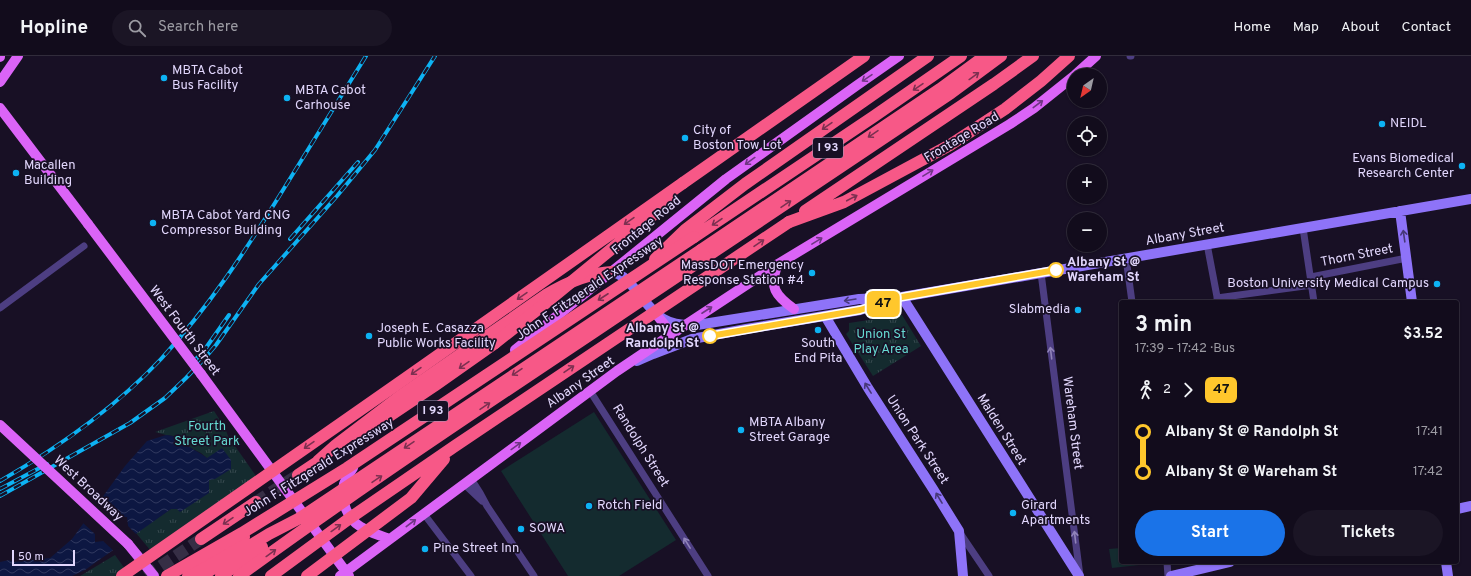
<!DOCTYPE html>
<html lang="en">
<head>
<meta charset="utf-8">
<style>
	body { margin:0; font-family:Overpass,sans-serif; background:#1b1525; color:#f1f3f6; height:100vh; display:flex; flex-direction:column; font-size:15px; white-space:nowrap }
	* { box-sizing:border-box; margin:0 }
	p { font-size:13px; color:#9c9ba3 }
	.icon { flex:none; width:22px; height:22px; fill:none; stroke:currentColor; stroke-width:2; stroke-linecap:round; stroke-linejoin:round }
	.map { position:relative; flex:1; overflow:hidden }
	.drawer { position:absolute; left:1119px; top:244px; width:340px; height:264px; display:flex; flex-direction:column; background:#120c1c; border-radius:4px; box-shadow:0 1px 3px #0004,0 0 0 1px #312c3b }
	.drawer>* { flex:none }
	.badge { padding:0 8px; border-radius:6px; font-size:14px; line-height:26px }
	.needle { width:26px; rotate:214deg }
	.fabs { position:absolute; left:1067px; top:12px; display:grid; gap:8px }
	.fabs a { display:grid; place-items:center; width:40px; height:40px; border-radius:50%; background:#120c1c; box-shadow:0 1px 3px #0004,0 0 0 1px #312c3b; font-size:20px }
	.scale { position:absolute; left:12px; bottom:10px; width:63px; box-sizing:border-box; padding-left:4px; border:2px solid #e2d7fd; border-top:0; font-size:11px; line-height:14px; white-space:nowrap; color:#e2d7fd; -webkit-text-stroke:3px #181025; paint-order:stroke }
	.map>.badge { position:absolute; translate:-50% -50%; box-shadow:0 0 0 2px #fff }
	.legs { display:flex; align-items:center; gap:6px; height:44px; padding:0 16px; font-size:13px }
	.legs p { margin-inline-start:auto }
	.headline { display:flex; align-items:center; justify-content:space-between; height:68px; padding:0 16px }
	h1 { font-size:22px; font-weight:700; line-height:30px }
	.primary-button { display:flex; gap:8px; margin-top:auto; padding:8px 16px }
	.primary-button a { flex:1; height:46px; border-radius:24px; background:#1a73e8; color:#fff; font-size:16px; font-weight:700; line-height:46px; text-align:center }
	.primary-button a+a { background:#1b1525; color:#f1f3f6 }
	ul { padding:0 16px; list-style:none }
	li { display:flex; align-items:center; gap:14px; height:40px; font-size:15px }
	li i { display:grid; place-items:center; width:6px; height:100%; margin:0 5px; background:currentColor }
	li i::after { content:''; width:10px; height:10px; margin:-5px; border:3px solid; border-radius:50%; background:#120c1c }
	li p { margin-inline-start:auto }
	li:first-child i { background:linear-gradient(#0000 50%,currentColor 0) }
	li:last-child i { background:linear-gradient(currentColor 50%,#0000 0) }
	header { display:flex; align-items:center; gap:24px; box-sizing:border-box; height:56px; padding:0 20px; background:#120c1c; border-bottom:1px solid #312c3b }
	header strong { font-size:19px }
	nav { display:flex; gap:22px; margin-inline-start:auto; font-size:14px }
	.search { width:280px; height:36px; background:#1b1525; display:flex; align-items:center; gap:10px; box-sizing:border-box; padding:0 14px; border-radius:22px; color:#9c9ba3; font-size:15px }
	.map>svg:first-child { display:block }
	.grass { fill:#142b2f }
	.park { fill:url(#park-tufts) }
	.water { fill:url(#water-waves) }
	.pier { fill:#181025 }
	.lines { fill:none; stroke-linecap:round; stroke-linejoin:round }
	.highway-tunnel { stroke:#362e45; stroke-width:12; stroke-dasharray:12 6; stroke-linecap:butt }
	.street { stroke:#4d3e82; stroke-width:7 }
	.secondary { stroke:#8e73f8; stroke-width:10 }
	.primary { stroke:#db64f7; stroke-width:10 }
	.highway { stroke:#f75887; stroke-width:12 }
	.rail-casing { stroke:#0db2f3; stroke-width:4 }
	.rail { stroke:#181025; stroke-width:2.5; stroke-dasharray:8; stroke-linecap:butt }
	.primary-bridge { stroke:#db64f7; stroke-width:10 }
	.highway-bridge { stroke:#f75887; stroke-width:12 }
	.oneway { stroke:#7c3051 }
	.oneway2 { stroke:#703684 }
	.oneway3 { stroke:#473879 }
	.oneway4 { stroke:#9083b9 }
	.line-1-casing { stroke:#fff; stroke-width:9 }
	.line-1 { stroke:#ffc72c; stroke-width:6 }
	.poi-dot { fill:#0db2f3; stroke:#181025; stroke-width:1.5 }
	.stop-1-dot { fill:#fff; stroke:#ffc72c; stroke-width:2 }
	.labels { text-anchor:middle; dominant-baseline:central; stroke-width:3.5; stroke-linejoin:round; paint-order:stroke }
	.shield { fill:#181025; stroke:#a59bbc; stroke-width:1 }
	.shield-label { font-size:12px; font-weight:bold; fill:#e2d7fd }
	.poi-label { font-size:13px; fill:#e2d7fd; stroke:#181025; text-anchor:start }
	.street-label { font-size:13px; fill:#e2d7fd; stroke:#181025 }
	.stop-label { font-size:13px; font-weight:bold; fill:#e2d7fd; stroke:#181025; text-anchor:start }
	.park-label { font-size:13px; fill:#66dad2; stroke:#181025 }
</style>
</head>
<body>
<header>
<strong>Hopline</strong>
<div class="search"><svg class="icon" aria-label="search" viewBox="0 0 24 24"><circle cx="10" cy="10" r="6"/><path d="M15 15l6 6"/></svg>Search here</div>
<nav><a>Home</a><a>Map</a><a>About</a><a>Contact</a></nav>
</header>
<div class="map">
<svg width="1471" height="520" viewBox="0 0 1471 520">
	<defs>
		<pattern id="park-tufts" width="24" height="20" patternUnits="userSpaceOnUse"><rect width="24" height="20" fill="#142b2f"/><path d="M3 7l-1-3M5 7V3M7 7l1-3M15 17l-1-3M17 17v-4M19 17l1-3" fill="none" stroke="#36494e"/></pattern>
		<pattern id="water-waves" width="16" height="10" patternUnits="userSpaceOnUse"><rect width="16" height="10" fill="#0d1742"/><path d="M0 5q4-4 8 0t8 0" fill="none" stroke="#30385e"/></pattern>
	</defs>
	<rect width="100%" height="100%" fill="#181025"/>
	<path class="grass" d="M 594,356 L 676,484 L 619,520 L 568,520 L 501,415 Z
		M 1121,492 L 1121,506 L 1148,506 L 1148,508 L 1112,512 L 1109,493 Z"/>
	<path class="park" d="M 902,259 L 921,290 L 873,320 L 846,278 L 849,275 L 849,267 Z
		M 214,355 L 225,372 L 228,380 L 256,420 L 151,495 L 136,477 L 171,453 L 177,453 L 207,402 L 201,397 L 189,391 L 174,380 L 166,379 L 155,376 Z
		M 115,499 L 130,520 L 80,520 Z"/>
	<path class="water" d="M 166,379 C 178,380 179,384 188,390 C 195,395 201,397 207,402 L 222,392 L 231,404 L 231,413 L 215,423 L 209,424 L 209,437 L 180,456 L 177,453 L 171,453 L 85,514 L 72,520 L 0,520 L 0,506 L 9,504 L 14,506 L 50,502 L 72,483 L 125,410 L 147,385 Z"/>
	<path class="pier" d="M 99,442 L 119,461 L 127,461 L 128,470 L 137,479 L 114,495 L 103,485 L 95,486 L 95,478 L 82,466 Z"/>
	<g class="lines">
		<path class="highway-tunnel" d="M 256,446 L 298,419
			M 146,520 L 201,483"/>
		<path class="street" d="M 1130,0 L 1131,0
			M 1303,172 L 1314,246
			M 1207,188 L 1218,246
			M 1126,202 L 1132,246
			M 1041,217 L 1080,520
			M 1311,221 L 1407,202
			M 1217,242 L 1312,229
			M 0,252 L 84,190
			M 590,335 L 708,520
			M 471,423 L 480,437 L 487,450 L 534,520
			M 464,428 L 482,445
			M 424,458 L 471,520
			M 960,477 L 989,520
			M 1167,506 L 1168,520"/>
		<path class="secondary" d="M 1400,155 L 1412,246
			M 612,216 C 622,218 628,224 634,232 C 655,257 661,271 697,269 L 859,243 L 902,241 L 1471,143
			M 902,241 L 1079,520
			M 825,260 L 868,332 L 933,433 L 959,475 L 963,520
			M 637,305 L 653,298 L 692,283 L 746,273 L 860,254 L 895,244
			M 1457,453 L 1471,450
			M 1446,506 L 1448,520
			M 1171,520 L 1230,506"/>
		<path class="primary" d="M 0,1 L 0,0
			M 1075,19 L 1096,0
			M 0,26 L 18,0
			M 0,52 L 88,168
			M 778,208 C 768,231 776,240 794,253
			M 656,258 L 672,278
			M 515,294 L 726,123 L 856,30 L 899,0
			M 201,318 L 349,520
			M 353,412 C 350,417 346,422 344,428 C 340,444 347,463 361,471 C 370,477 380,479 389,483
			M 128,488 L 154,520
			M 340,520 L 617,315 L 684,270 L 778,208 L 1010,68 L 1034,52 L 1074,20"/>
		<path class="highway" d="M 683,127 L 864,0
			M 805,155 L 994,28 L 1033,0
			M 789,166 L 844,146 L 950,89 L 1005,53 L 1041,25 L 1069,0
			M 694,181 L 873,61 L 961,0
			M 701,194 L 940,33 L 985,0
			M 706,201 L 951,37 L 1001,0
			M 655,203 L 685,174 L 745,128 L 928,0
			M 358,381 L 434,330 L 495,287
			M 318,405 L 336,389 L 399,341 L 546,239 C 566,227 588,217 612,216
			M 298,419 L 325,401
			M 201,483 L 256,446
			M 188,520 L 244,481
			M 201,520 L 269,478 L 300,462
			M 221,520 L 262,491"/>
		<defs>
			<path id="rail" d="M 290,183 L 358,106
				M 191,308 L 203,296 L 229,259
				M 0,425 C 59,391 114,353 161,303 C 209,251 246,194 283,134 C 311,89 338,45 366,0
				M 0,433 L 47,408
				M 0,440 L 130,367 L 165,342 L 186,322 L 205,302 L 216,289 L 259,228 L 337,140 L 375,94 L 435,0"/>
		</defs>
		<use href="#rail" class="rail-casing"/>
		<use href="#rail" class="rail"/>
		<path class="primary-bridge" d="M 88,168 L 201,318
			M 0,369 L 128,488"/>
		<path class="highway-bridge" d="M 495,287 L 542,250 L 659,154 L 668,144
			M 300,462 L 701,194
			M 122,520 L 406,322 L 683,127
			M 167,520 L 242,477 L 347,412 L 694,181
			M 239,520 C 391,409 550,306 706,201
			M 271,520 L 350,462 L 455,390 L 789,166
			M 307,520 L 411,442 L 444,403"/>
	</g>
	<defs><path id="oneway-shaft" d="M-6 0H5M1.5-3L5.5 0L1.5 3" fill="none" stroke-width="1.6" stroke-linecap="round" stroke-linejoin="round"/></defs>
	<g class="oneway">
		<use href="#oneway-shaft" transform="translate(974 20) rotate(-36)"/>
		<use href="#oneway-shaft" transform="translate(918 31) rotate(146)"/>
		<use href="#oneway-shaft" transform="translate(827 70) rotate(145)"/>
		<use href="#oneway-shaft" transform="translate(873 78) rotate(146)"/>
		<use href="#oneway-shaft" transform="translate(852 142) rotate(-28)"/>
		<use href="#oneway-shaft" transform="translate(786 148) rotate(-34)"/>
		<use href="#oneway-shaft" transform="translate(629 165) rotate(145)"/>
		<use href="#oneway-shaft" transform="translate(717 166) rotate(146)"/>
		<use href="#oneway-shaft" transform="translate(759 187) rotate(-34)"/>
		<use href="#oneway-shaft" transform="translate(522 240) rotate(145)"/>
		<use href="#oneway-shaft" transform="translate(603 241) rotate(147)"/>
		<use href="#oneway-shaft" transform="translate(464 309) rotate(145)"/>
		<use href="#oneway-shaft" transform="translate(569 313) rotate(-34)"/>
		<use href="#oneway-shaft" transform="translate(416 315) rotate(145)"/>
		<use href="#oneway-shaft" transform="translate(517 316) rotate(146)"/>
		<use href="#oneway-shaft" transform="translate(485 350) rotate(-34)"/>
		<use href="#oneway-shaft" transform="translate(309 389) rotate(145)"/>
		<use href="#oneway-shaft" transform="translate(409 389) rotate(146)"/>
		<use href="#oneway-shaft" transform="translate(377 423) rotate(-34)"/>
		<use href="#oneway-shaft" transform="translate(228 465) rotate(146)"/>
		<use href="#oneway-shaft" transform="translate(336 472) rotate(-36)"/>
		<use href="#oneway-shaft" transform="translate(271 497) rotate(-36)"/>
	</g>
	<g class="oneway2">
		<use href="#oneway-shaft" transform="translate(867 22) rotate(146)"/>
		<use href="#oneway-shaft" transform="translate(1038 48) rotate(-37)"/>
		<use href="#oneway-shaft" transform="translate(750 105) rotate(144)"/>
		<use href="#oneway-shaft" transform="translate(928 117) rotate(-31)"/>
		<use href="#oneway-shaft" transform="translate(817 185) rotate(-31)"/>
		<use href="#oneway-shaft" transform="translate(707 254) rotate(-33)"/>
		<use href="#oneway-shaft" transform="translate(516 390) rotate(-36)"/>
		<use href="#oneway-shaft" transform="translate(411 467) rotate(-37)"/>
	</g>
	<g class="oneway3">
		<use href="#oneway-shaft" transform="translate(1404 180) rotate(-98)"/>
		<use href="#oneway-shaft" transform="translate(850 244) rotate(171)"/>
		<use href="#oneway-shaft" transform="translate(868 332) rotate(-122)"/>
		<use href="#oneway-shaft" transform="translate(939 442) rotate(-121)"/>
	</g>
	<g class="oneway4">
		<use href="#oneway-shaft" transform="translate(1051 297) rotate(-97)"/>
		<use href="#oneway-shaft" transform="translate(1075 481) rotate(-97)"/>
		<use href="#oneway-shaft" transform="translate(687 487) rotate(-122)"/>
	</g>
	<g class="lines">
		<defs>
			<path id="line-1" d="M 710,280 L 860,254 L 902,241 L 1056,214"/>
		</defs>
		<use href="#line-1" class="line-1-casing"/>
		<use href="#line-1" class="line-1"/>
	</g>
	<g class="poi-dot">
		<circle cx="164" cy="22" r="4"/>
		<circle cx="287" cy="42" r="4"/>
		<circle cx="1382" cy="68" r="4"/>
		<circle cx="685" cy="82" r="4"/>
		<circle cx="1462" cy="110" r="4"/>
		<circle cx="16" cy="117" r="4"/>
		<circle cx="153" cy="167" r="4"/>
		<circle cx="812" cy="217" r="4"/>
		<circle cx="1437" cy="228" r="4"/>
		<circle cx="1078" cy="254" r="4"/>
		<circle cx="818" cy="274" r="4"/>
		<circle cx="369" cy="280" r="4"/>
		<circle cx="741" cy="374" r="4"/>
		<circle cx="589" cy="450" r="4"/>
		<circle cx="1013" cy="457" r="4"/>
		<circle cx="521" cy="473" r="4"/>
		<circle cx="425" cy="493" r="4"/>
	</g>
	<g class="stop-1-dot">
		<circle cx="1056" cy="214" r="7"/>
		<circle cx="710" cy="280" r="7"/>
	</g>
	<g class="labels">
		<g class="shield">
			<rect x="813" y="82" width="30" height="20" rx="3"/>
			<rect x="418" y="345" width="30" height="20" rx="3"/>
		</g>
		<g class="shield-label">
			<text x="828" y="92">I 93</text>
			<text x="433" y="355">I 93</text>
		</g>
		<g class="poi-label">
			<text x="172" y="15">MBTA Cabot<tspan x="172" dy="15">Bus Facility</tspan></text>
			<text x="295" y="35">MBTA Cabot<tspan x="295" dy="15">Carhouse</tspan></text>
			<text x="1390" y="68">NEIDL</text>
			<text x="693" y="75">City of<tspan x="693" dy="15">Boston Tow Lot</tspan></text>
			<text x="1454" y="103" text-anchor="end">Evans Biomedical<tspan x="1454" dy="15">Research Center</tspan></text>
			<text x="24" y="110">Macallen<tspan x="24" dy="15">Building</tspan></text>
			<text x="161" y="160">MBTA Cabot Yard CNG<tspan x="161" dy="15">Compressor Building</tspan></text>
			<text x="804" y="210" text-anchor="end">MassDOT Emergency<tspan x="804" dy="15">Response Station #4</tspan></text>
			<text x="1429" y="228" text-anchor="end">Boston University Medical Campus</text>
			<text x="1070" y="254" text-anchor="end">Slabmedia</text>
			<text x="377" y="273">Joseph E. Casazza<tspan x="377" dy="15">Public Works Facility</tspan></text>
			<text x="818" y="288" text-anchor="middle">South<tspan x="818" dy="15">End Pita</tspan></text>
			<text x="749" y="367">MBTA Albany<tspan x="749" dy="15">Street Garage</tspan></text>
			<text x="597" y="450">Rotch Field</text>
			<text x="1021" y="450">Girard<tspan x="1021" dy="15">Apartments</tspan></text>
			<text x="529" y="473">SOWA</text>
			<text x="433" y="493">Pine Street Inn</text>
		</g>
		<g class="street-label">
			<text transform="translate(962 82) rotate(-31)">Frontage Road</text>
			<text transform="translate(647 170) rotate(-39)">Frontage Road</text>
			<text transform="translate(1185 179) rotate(-10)">Albany Street</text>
			<text transform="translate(1357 200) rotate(-11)">Thorn Street</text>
			<text transform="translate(590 233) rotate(-34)">John F. Fitzgerald Expressway</text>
			<text transform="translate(184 275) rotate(53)">West Fourth Street</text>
			<text transform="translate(581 327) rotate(-35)">Albany Street</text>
			<text transform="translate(1072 367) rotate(83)">Wareham Street</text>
			<text transform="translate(1001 374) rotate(58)">Malden Street</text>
			<text transform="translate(917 384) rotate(57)">Union Park Street</text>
			<text transform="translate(640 390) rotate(58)">Randolph Street</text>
			<text transform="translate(319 412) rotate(-32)">John F. Fitzgerald Expressway</text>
			<text transform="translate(88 433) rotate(43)">West Broadway</text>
		</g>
		<g class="stop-label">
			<text x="1067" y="207">Albany St @<tspan x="1067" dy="15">Wareham St</tspan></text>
			<text x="699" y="273" text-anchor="end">Albany St @<tspan x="699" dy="15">Randolph St</tspan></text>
		</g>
		<g class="park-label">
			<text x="881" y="279">Union St<tspan x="881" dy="15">Play Area</tspan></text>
			<text x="207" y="371">Fourth<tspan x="207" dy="15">Street Park</tspan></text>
		</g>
	</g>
</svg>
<div class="fabs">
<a><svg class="needle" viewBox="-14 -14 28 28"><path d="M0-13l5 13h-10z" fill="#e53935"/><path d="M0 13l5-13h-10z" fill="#9c9ba3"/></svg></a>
<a><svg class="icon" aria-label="locate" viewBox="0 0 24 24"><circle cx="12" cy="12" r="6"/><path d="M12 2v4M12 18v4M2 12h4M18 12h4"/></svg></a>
<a>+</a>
<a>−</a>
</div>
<div class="scale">50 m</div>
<b class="badge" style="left:883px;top:248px;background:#ffc72c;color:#111">47</b>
<section class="drawer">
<div class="headline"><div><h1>3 min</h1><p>17:39 – 17:42 · Bus</p></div><b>$3.52</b></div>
<div class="legs"><svg class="icon" aria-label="walk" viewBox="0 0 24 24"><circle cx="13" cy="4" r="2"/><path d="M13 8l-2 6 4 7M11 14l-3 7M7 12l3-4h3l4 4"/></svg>2<svg class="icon" aria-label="forward" viewBox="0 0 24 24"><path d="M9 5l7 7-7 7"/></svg><b class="badge" style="background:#ffc72c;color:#111">47</b></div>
<ul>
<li><i style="color:#ffc72c"></i><b>Albany St @ Randolph St</b><p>17:41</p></li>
<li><i style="color:#ffc72c"></i><b>Albany St @ Wareham St</b><p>17:42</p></li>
</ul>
<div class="primary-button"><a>Start</a><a>Tickets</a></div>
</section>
</div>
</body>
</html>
